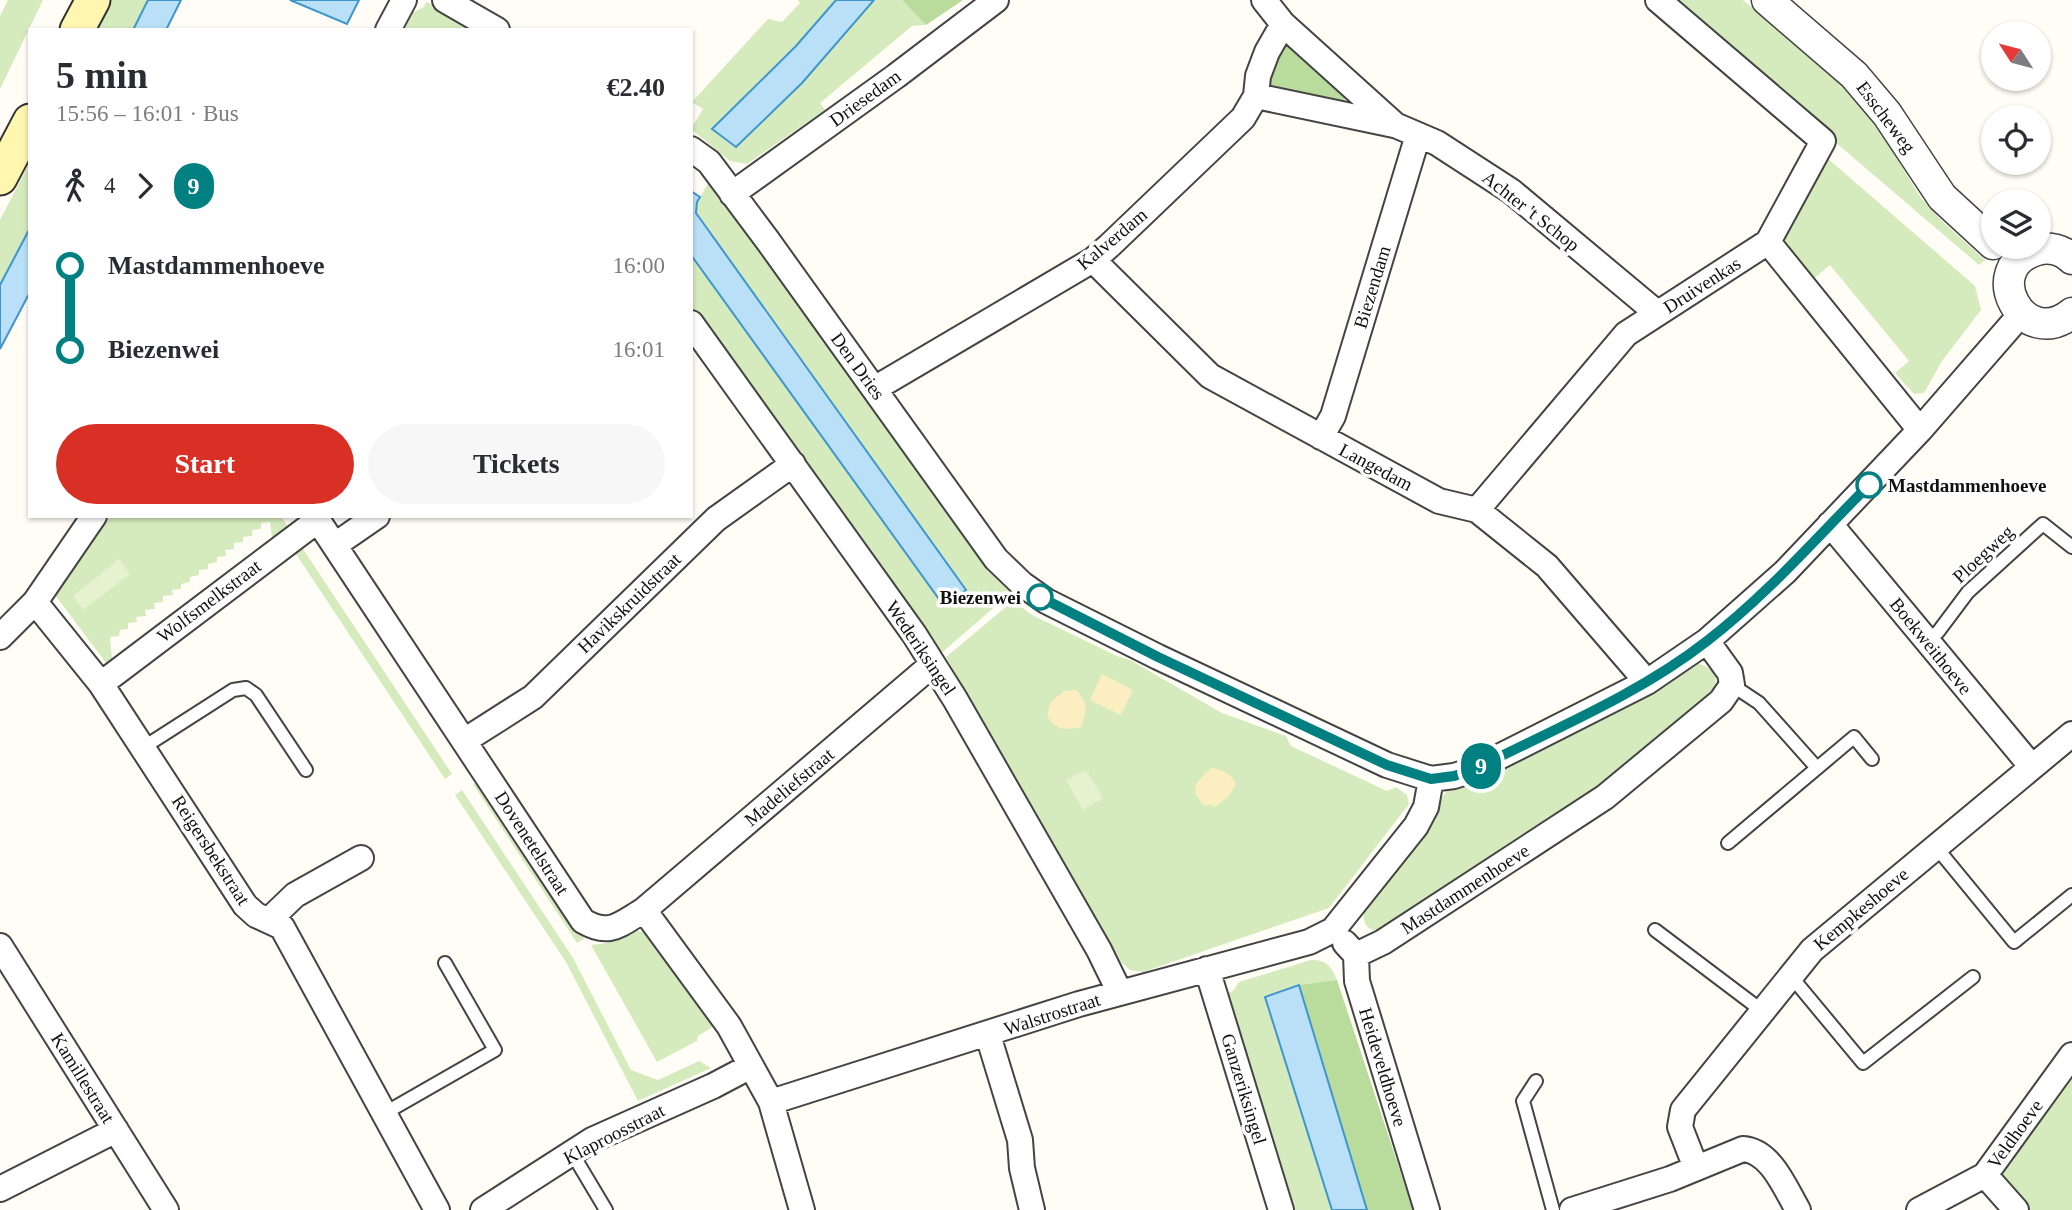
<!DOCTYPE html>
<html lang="en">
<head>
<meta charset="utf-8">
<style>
	body { margin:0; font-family:"Times New Roman",serif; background:#f7f7f7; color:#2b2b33; height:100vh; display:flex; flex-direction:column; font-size:26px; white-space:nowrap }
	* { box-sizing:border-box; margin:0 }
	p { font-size:23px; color:#7c7c81 }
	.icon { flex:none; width:38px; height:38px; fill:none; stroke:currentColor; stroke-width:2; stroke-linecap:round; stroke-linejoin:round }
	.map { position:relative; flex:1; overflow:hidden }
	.details { position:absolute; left:28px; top:28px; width:665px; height:490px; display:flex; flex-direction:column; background:#fff; border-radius:0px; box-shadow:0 2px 5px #0004 }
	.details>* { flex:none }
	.badge { padding:0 14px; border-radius:23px; font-size:24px; line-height:46px }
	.needle { width:46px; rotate:306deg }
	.buttons { position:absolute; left:1981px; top:21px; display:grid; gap:14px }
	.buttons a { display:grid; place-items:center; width:70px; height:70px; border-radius:50%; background:#fff; box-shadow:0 2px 5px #0004; font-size:35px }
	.map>.badge { position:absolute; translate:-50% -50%; box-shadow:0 0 0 4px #fff }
	.legs { display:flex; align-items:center; gap:10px; height:77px; padding:0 28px; font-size:23px }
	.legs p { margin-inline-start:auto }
	.overview { display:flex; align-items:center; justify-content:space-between; height:119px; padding:0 28px }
	h1 { font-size:38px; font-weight:700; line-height:52px }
	.cta { display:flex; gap:14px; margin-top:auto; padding:14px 28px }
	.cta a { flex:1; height:80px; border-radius:42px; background:#d93025; color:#fff; font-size:28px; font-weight:700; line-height:80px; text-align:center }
	.cta a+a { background:#f7f7f7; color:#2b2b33 }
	ul { padding:0 28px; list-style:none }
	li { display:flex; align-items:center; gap:24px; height:84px; font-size:26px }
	li i { display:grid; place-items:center; width:10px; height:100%; margin:0 9px; background:currentColor }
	li i::after { content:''; width:18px; height:18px; margin:-9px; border:5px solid; border-radius:50%; background:#fff }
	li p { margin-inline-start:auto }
	li:first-child i { background:linear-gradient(#0000 50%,currentColor 0) }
	li:last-child i { background:linear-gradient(currentColor 50%,#0000 0) }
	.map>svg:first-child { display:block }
	.green { fill:#d5ebbd }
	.forest { fill:#b9dc9c }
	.sand { fill:#fbeec1 }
	.pitch { fill:#e6f2cf }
	.water { fill:#b9e0f7; stroke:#3f96cf; stroke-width:2 }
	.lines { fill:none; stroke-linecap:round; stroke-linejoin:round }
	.service-casing { stroke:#444; stroke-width:16 }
	.minor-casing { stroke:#444; stroke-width:28 }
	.tertiary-casing { stroke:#444; stroke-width:33 }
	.secondary-casing { stroke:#333; stroke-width:37 }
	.service { stroke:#fff; stroke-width:12 }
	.minor { stroke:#fff; stroke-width:24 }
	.tertiary { stroke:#fff; stroke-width:30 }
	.secondary { stroke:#fff6b0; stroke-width:33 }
	.line-1-casing { stroke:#fff; stroke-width:16 }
	.line-1 { stroke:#008080; stroke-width:10 }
	.stop-1-dot { fill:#fff; stroke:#008080; stroke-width:3.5 }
	.labels { text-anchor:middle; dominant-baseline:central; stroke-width:7; stroke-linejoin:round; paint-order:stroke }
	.street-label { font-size:19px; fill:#111; stroke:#fff }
	.stop-label { font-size:19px; font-weight:bold; fill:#111; stroke:#fff; text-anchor:start }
</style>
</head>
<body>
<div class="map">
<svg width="2072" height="1210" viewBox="0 0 2072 1210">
	<rect width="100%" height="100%" fill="#fffdf5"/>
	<path class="green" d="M 8,0 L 43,0 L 0,89 L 0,16 Z
		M 112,0 L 148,0 L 133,30 L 97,30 Z
		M 798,0 L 836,0 L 796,46 L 802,83 L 874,0 L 902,0 L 926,25 L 912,26 L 820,103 L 825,110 L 747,164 L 730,161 L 691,129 L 703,109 L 692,102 L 768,19 L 782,22 L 800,3 Z
		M 1669,0 L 1743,0 L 1774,25 L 1841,85 L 1873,120 L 1921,198 L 1944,223 L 1985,260 L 1979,265 Z
		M 426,2 L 431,4 L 475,30 L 404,30 L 412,13 L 424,7 Z
		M 1826,157 L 1975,286 L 1981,310 L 1942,361 L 1924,393 L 1914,394 L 1895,373 L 1909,361 L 1830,265 L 1811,281 L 1784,247 L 1782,239 Z
		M 30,162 L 30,228 L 0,285 L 0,220 Z
		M 710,180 L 979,555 L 1012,592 L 939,655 L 691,309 L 691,255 L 943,606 L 965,590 L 696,213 L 697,202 Z
		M 104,516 L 281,516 L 291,532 L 273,544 L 270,522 L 261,523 L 261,529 L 252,530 L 252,536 L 243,537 L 243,542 L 234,543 L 234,549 L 225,550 L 226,556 L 217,557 L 217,562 L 208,564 L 208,569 L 199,570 L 199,575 L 190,577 L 190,582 L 181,584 L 181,589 L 172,590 L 173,595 L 163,596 L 163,602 L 154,603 L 155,609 L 145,610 L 146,616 L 136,617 L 137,622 L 128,623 L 128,629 L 120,630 L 119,636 L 110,637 L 112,659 L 106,663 L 55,595 Z
		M 299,543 L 452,774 L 445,779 L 292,548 Z
		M 1013,601 L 1032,615 L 1117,656 L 1130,660 L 1222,713 L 1286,736 L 1291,746 L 1387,791 L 1396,787 L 1407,795 L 1409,804 L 1329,908 L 1143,972 L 1130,970 L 1121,962 L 946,657 Z
		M 1696,663 C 1713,667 1721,676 1712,694 L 1600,788 L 1380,931 C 1367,931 1361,922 1365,909 L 1434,821 C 1441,809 1438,798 1450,788 Z
		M 479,781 L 584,939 L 577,943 L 473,784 Z
		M 462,790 L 573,958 L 631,1070 L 658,1080 L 699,1061 L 711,1068 L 638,1101 L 566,962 L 455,795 Z
		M 631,930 L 646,932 L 716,1025 L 698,1036 L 697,1041 L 657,1062 L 591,945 L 607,943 Z
		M 1311,960 C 1326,960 1331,965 1337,980 L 1299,985 L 1265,998 L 1332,1210 L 1290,1210 L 1226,993 L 1233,991 L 1239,982 Z
		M 2072,1071 L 2072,1210 L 2028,1210 L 2005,1182 L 2002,1170 Z"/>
	<path class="forest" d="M 902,0 L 963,0 L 926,25 Z
		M 1286,38 L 1346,95 L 1343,105 L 1265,86 Z
		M 1337,980 L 1413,1210 L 1367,1210 L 1299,985 Z"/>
	<path class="sand" d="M 1102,674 L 1133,690 L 1121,715 L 1090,700 Z
		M 1076,690 C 1089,704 1087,711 1081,727 C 1065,730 1055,731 1047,715 L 1051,702 L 1064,691 Z
		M 1211,768 C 1221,769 1233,774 1236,785 L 1228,797 L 1215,807 L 1209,804 L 1206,806 C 1186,790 1197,781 1211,768 Z"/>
	<path class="pitch" d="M 119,559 L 130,574 L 83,610 L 73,596 Z
		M 1086,770 L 1103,798 L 1083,810 L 1066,780 Z"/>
	<path class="water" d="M 148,0 L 181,0 L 166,30 L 133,30 Z
		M 290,0 L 359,0 L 347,24 Z
		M 836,0 L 874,0 L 802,83 L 736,147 L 712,129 L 796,46 Z
		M 691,191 L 700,197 L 697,202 L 696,213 L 966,590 L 944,606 L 691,255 Z
		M 30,228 L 30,292 L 0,349 L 0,285 Z
		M 1299,985 L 1367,1210 L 1332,1210 L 1265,997 Z"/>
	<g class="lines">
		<defs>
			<path id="service" d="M 1926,641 L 1938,632 L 1968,592 L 2043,524 L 2072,547
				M 1732,685 L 1759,703 L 1817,768
				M 144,747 L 233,690 L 246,688 L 256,695 L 306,770
				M 1728,843 L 1854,737 L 1872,759
				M 1936,847 L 2014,942 L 2072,895
				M 1655,930 L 1761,1010
				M 1790,975 L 1863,1063 L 1973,977
				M 1536,1081 L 1523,1101 L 1553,1210
				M 385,1113 L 495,1050 L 445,963
				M 572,1153 L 606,1210"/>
			<path id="minor" d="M 445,0 L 497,30
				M 1264,0 L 1283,24 L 1395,125 L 1437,143 L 1511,191 L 1657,313
				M 1658,0 L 1823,141 L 1768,242
				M 388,30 L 404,0
				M 1256,96 L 1394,125
				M 691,149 L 709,162 L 768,241 L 996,559 L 1022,584 L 1046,601 L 1158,657 L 1387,765 L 1431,779 L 1454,776 L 1473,770 L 1647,682 L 1707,641 L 1785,572 L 1920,430 L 2021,314
				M 732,194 L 896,76 L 996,0
				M 1093,260 L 1210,376 L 1439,501 L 1477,510 L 1547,566 L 1647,682
				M 691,323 L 914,634 L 955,699 L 1099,950 L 1120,993
				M 874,389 L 1093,260 L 1109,246 L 1243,118 L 1256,96 L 1258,76 L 1267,52 L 1283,24
				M 1321,437 L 1333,416 L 1418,135
				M 1477,510 L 1626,334 L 1768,242 L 1920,430
				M 315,516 L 583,921 C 610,937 620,924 644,910 L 729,1026 L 771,1102 L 802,1210
				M 1830,524 L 2032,767
				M 335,545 L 377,516
				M 35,602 L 101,684 L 245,905 L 256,915 L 282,927 L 437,1210
				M 0,637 L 35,602 L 94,516
				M 101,684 L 318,520
				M 464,741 L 533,697 L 716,519 L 793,464
				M 644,910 L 933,664
				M 269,920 L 295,895 L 361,858
				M 1345,943 L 1356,955 L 1357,981 L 1427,1210
				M 0,946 L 166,1210
				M 1356,955 L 1383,942 L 1605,797 L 1721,701 L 1732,685 L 1730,673 L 1707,641
				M 1207,969 L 1281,1210
				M 988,1035 L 1020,1140 L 1022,1168 L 1032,1210
				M 771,1102 L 1079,1004 L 1309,942 L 1333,930 L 1416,826 L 1426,807 L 1431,779
				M 1696,1168 L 1680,1127 L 1683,1110 L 1812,950 L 2072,734
				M 0,1189 L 116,1130
				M 483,1210 L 592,1140 L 713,1086 L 751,1066
				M 1572,1210 L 1670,1179 L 1743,1149 C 1771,1151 1785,1188 1798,1210
				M 1919,1210 L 1985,1175
				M 2016,1210 L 1985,1175 L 2072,1055"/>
			<path id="tertiary" d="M 1767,0 L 1854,75 L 1887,114 L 1942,197 L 1993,244
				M 2072,259 C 2063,250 2049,246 2037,250 C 1978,267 2023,353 2072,313"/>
			<path id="secondary" d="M 77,30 L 93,0
				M 0,178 L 30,121"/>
		</defs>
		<use href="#service" class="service-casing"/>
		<use href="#minor" class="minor-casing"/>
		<use href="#tertiary" class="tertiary-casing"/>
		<use href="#secondary" class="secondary-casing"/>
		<use href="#service" class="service"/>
		<use href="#minor" class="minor"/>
		<use href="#tertiary" class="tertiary"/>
		<use href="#secondary" class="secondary"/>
	</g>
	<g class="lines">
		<defs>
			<path id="line-1" d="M 1040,597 L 1158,657 L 1387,765 L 1431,779 L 1454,776 L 1473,770 C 1552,730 1638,695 1707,641 C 1767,595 1816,538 1869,485"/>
		</defs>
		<use href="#line-1" class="line-1-casing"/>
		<use href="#line-1" class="line-1"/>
	</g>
	<g class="stop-1-dot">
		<circle cx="1869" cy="485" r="12"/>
		<circle cx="1040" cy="597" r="12"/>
	</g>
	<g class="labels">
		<g class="street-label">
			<text transform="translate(865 98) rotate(-36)">Driesedam</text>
			<text transform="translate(1886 117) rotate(53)">Esscheweg</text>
			<text transform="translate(1531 211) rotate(38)">Achter 't Schop</text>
			<text transform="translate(1112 239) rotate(-40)">Kalverdam</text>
			<text transform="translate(1702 285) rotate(-33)">Druivenkas</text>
			<text transform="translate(1372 287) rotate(-73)">Biezendam</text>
			<text transform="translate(858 366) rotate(54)">Den Dries</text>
			<text transform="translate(1376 467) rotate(28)">Langedam</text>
			<text transform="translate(1983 554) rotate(-43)">Ploegweg</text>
			<text transform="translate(209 601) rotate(-37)">Wolfsmelkstraat</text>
			<text transform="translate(629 603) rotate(-44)">Havikskruidstraat</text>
			<text transform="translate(1931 646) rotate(51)">Boekweithoeve</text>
			<text transform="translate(921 648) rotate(56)">Wederiksingel</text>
			<text transform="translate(789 787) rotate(-40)">Madeliefstraat</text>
			<text transform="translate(532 843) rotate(57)">Dovenetelstraat</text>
			<text transform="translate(211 850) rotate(57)">Reigersbekstraat</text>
			<text transform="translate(1465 889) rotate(-33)">Mastdammenhoeve</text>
			<text transform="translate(1861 909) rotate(-40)">Kempkeshoeve</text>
			<text transform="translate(1052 1014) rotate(-18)">Walstrostraat</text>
			<text transform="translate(1383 1067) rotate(73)">Heideveldhoeve</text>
			<text transform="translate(83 1078) rotate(58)">Kamillestraat</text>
			<text transform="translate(1244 1089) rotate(73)">Ganzeriksingel</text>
			<text transform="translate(614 1134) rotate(-27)">Klaproosstraat</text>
			<text transform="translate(2015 1134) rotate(-54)">Veldhoeve</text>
		</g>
		<g class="stop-label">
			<text x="1888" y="485">Mastdammenhoeve</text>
			<text x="1021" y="597" text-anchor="end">Biezenwei</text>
		</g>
	</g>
</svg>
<div class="buttons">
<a><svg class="needle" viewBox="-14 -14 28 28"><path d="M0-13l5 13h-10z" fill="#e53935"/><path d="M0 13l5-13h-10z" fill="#7c7c81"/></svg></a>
<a><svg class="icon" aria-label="locate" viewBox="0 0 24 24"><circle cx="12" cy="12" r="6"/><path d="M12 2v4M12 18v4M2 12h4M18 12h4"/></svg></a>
<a><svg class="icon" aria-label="layers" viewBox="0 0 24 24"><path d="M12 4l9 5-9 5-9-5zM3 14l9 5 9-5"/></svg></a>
</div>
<b class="badge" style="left:1481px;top:766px;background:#008080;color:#fff">9</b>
<section class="details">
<div class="overview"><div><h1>5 min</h1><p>15:56 – 16:01 · Bus</p></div><b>€2.40</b></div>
<div class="legs"><svg class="icon" aria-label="walk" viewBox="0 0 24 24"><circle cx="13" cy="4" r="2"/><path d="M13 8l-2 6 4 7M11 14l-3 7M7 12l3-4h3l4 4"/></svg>4<svg class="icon" aria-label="forward" viewBox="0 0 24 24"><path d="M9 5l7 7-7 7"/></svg><b class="badge" style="background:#008080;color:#fff">9</b></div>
<ul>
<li><i style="color:#008080"></i><b>Mastdammenhoeve</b><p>16:00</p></li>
<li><i style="color:#008080"></i><b>Biezenwei</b><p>16:01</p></li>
</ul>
<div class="cta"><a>Start</a><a>Tickets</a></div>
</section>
</div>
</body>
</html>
